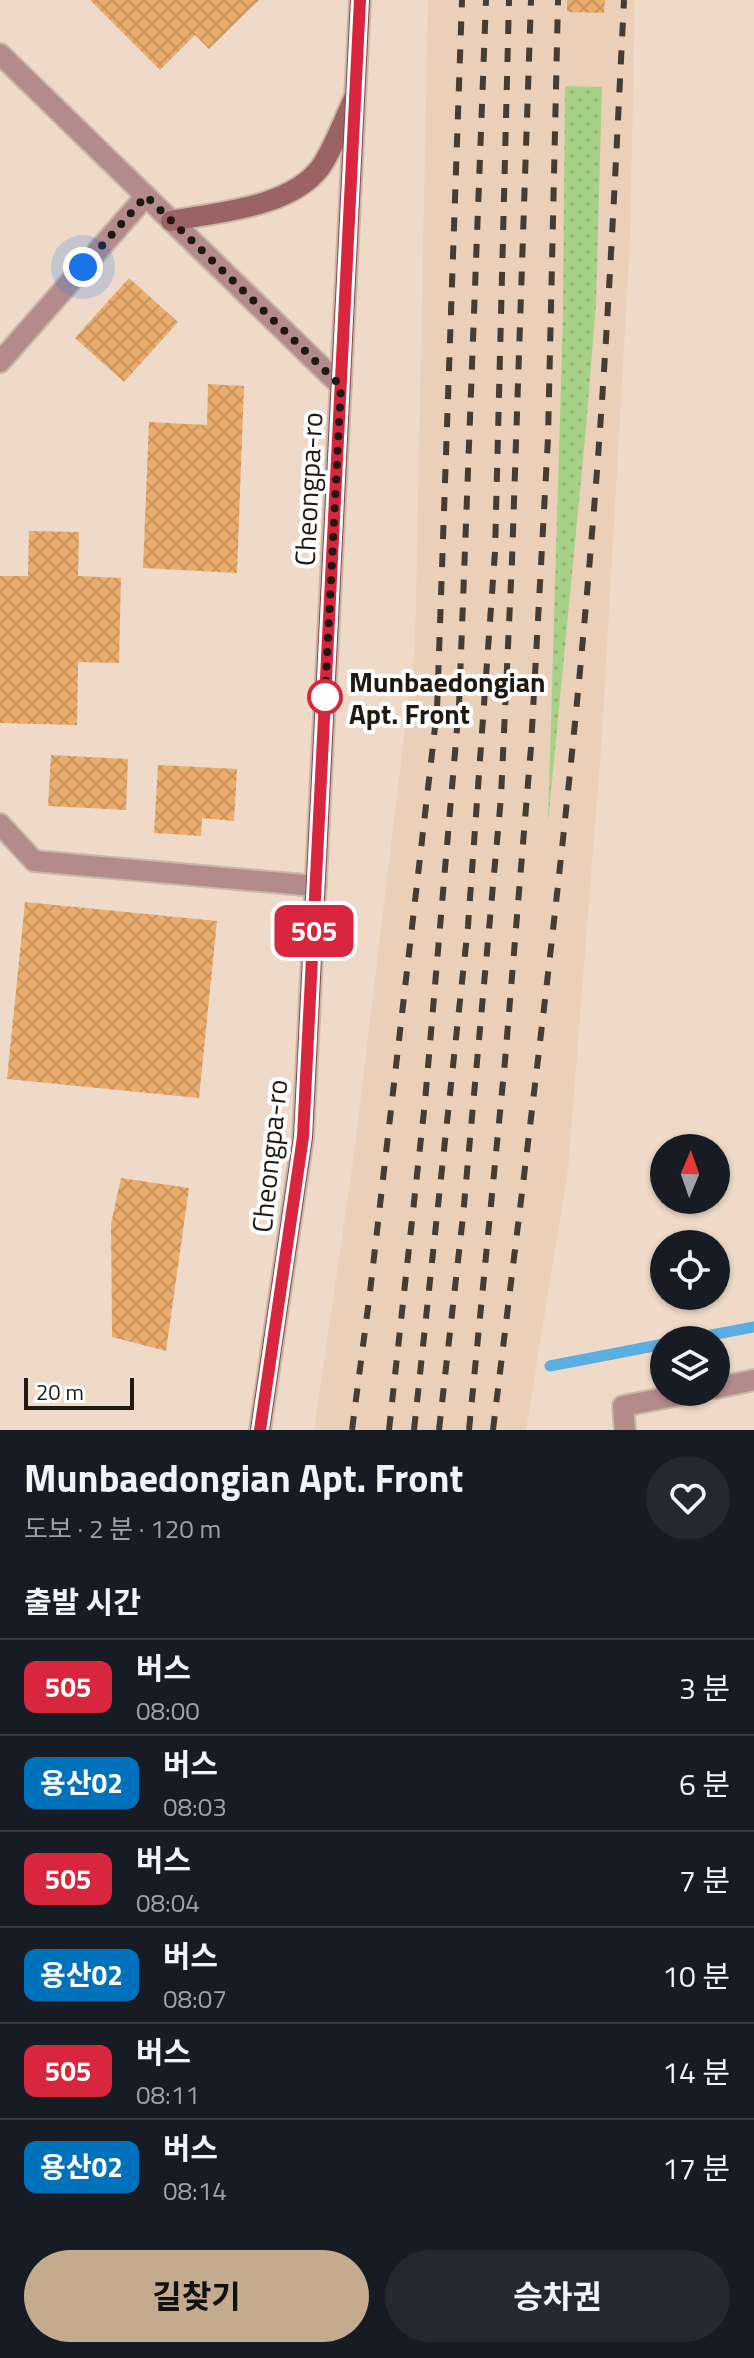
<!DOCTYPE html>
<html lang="ko">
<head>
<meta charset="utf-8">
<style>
	body { margin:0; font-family:"Titillium Web","Noto Sans KR",sans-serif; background:#242831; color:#f1f3f6; height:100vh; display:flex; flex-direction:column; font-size:30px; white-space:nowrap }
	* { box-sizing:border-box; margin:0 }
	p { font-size:26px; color:#9ea1a6 }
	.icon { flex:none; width:44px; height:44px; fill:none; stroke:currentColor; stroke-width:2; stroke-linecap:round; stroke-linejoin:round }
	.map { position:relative; height:1430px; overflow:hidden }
	.panel { display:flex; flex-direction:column; background:#171b24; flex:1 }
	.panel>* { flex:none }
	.badge { padding:0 16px; border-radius:12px; font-size:28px; line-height:52px }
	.needle { width:52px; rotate:2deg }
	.buttons { position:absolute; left:650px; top:1134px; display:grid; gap:16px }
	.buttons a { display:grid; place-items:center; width:80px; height:80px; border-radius:50%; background:#171b24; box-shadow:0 2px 6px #0004; font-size:40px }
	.scale { position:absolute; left:24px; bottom:20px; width:110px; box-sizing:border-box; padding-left:8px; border:4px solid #201912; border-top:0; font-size:22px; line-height:28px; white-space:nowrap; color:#201912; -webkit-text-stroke:6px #fff; paint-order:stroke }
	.you { position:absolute; width:40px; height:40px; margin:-20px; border:6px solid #fff; border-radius:50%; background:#1a73e8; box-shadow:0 0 0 12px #1a73e833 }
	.map>.badge { position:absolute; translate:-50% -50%; box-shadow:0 0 0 4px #fff }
	h2 { padding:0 24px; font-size:30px; line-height:72px }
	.round { display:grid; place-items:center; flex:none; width:84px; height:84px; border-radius:42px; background:#242831 }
	.head { display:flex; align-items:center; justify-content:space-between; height:136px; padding:0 24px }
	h1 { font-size:38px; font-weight:700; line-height:60px }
	.button { display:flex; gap:16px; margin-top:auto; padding:16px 24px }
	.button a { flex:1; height:92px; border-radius:48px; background:#c4ab8e; color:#111; font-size:32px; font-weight:700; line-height:92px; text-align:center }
	.button a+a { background:#242831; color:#f1f3f6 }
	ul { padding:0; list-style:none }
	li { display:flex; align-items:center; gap:24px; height:96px; padding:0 24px; border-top:2px solid #363941 }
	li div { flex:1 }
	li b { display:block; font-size:30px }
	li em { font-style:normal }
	li .badge { min-width:88px; font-weight:700; text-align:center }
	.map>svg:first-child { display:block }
	.built { fill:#ebd0b9 }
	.grass { fill:url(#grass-dots) }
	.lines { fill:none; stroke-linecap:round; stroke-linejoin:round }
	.stream { stroke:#5cade0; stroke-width:11 }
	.building { fill:url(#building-cross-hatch) }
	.minor-casing { stroke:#cab7a8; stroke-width:24 }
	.secondary-casing { stroke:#cab7a8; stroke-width:24 }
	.primary-casing { stroke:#cab7a8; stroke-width:24 }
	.minor { stroke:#b48b8b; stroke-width:20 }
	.secondary { stroke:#9c6364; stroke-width:20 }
	.primary { stroke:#894548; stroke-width:20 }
	.rail { stroke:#453c33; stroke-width:6; stroke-dasharray:14 14; stroke-linecap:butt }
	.line-casing { stroke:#fff; stroke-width:18 }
	.line { stroke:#d7263d; stroke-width:12 }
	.walk { stroke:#201912; stroke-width:8; stroke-dasharray:0 14.4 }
	.stop-dot { fill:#fff; stroke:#d7263d; stroke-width:4 }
	.labels { text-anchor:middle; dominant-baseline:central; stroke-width:8; stroke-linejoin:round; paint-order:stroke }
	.street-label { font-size:28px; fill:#201912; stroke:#fff }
	.stop-label { font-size:28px; font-weight:bold; fill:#201912; stroke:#fff; text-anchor:start }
</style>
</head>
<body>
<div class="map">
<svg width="754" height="1430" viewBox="0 0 754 1430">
	<defs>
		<pattern id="grass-dots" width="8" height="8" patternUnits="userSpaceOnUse" patternTransform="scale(2)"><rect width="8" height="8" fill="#a7d187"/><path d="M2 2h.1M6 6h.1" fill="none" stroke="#8fb374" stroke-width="1.8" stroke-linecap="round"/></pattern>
		<pattern id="building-cross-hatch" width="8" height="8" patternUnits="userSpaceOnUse" patternTransform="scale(2)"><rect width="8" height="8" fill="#ebad6d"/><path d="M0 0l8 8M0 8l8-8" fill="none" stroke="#c9945d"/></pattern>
	</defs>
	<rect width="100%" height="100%" fill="#efdac9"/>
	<path class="built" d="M 428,0 L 635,0 L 630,241 L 602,736 L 568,1170 L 526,1430 L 314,1430 L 354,1154 L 415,644 Z"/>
	<path class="grass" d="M 565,86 L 602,87 L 596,303 L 586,428 L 548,823 L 563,315 Z"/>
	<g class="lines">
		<path class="stream" d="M 685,1340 L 754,1327
			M 550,1366 L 664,1344"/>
	</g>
	<path class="building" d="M 90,0 L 259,0 L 209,49 L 195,35 L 160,70 Z
		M 567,0 L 605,0 L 604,13 L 567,12 Z
		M 129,278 L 178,322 L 124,382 L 75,338 Z
		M 208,384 L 244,386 L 237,573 L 143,568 L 149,422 L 207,425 Z
		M 29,531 L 79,532 L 78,576 L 121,578 L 119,663 L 78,662 L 77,725 L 0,723 L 0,576 L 28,576 Z
		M 51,755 L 128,759 L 126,810 L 48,806 Z
		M 158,765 L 237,769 L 234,821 L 202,818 L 201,836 L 154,833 Z
		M 25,902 L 217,921 L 199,1098 L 7,1079 Z
		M 121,1178 L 189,1188 L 166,1351 L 112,1337 L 111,1224 Z"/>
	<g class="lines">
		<defs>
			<path id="minor" d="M 0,54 L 341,386
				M 0,362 L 146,196
				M 0,824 L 34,861 L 316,886
				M 716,1388 L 754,1380
				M 625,1430 L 623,1406 L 695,1392"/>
			<path id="secondary" d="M 171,221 C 218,212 289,208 320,168 C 332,152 346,115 355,96"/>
			<path id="primary" d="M 260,1430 L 303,1137 L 360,0"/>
		</defs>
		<use href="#minor" class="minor-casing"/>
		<use href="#secondary" class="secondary-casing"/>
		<use href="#primary" class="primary-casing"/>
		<use href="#minor" class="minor"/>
		<use href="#secondary" class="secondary"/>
		<use href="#primary" class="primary"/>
		<path class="rail" d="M 352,1430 L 370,1292 L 437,710 L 462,0
			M 389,1430 L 425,1102 L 459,706 L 486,0
			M 414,1430 L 468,926 L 495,552 L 509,0
			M 439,1430 L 463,1216 L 501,797 L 512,560 L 531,0
			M 469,1430 L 505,1061 L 531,747 L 548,438 L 558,0
			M 493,1430 C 529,1132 568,833 592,533 C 607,356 615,178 624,0"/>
	</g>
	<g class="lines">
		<defs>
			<path id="line" d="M 260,1430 L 303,1137 L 360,0"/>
		</defs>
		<use href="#line" class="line-casing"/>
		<use href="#line" class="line"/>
		<path class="walk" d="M 83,267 L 146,196 L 341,386 L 325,697"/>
	</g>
	<circle class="stop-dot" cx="325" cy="697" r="16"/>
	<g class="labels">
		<g class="street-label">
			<text transform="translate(308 489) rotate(-87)">Cheongpa-ro</text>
			<text transform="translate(269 1156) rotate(-84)">Cheongpa-ro</text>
		</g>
		<g class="stop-label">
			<text x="349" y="681">Munbaedongian<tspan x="349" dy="32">Apt. Front</tspan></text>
		</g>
	</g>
</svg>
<div class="buttons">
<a><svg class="needle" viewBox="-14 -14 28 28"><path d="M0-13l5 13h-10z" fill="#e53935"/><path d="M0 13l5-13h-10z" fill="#9ea1a6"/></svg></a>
<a><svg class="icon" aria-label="locate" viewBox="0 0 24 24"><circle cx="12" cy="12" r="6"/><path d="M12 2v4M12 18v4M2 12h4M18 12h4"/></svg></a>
<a><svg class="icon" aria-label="layers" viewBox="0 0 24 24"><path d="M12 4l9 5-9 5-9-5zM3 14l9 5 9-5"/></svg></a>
</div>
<div class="scale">20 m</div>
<div class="you" style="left:83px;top:267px"></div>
<b class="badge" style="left:314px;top:931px;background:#d7263d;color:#fff">505</b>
</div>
<section class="panel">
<div class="head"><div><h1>Munbaedongian Apt. Front</h1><p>도보 · 2 분 · 120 m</p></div><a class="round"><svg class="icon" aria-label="heart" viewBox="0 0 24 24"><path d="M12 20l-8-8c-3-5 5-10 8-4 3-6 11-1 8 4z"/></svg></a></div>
<h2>출발 시간</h2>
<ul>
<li><span class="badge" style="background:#d7263d;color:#fff">505</span><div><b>버스</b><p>08:00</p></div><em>3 분</em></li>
<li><span class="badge" style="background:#0072bc;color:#fff">용산02</span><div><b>버스</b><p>08:03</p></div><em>6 분</em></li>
<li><span class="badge" style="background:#d7263d;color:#fff">505</span><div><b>버스</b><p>08:04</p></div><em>7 분</em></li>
<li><span class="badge" style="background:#0072bc;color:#fff">용산02</span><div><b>버스</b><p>08:07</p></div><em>10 분</em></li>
<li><span class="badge" style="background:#d7263d;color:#fff">505</span><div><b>버스</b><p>08:11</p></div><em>14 분</em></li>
<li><span class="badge" style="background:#0072bc;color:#fff">용산02</span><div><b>버스</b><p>08:14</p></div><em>17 분</em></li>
</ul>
<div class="button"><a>길찾기</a><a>승차권</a></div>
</section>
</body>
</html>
